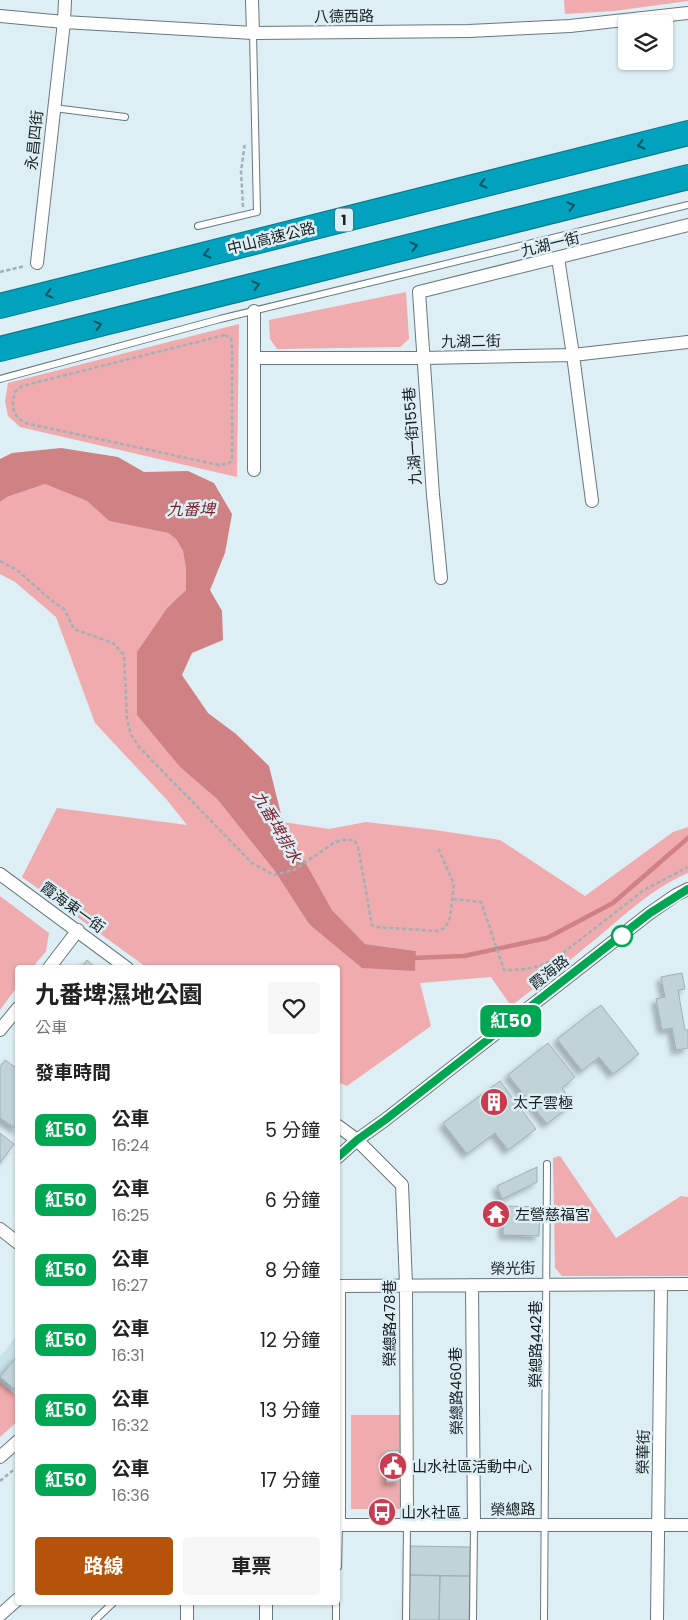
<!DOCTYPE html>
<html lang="zh-TW">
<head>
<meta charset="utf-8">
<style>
	body { margin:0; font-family:Poppins,"Noto Sans TC",sans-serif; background:#f6f6f6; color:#222; height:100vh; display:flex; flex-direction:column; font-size:19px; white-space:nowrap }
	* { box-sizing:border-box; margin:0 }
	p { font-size:16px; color:#767676 }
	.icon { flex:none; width:28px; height:28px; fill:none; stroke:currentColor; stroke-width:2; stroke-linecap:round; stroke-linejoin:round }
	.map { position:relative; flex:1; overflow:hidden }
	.side { position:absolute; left:15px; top:965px; width:325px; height:640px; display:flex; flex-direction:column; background:#fff; border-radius:5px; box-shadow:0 1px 4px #0004 }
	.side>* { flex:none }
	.badge { padding:0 10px; border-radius:8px; font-size:18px; line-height:32px }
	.tools { position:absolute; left:618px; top:15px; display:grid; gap:10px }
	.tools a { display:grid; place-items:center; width:55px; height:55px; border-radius:5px; background:#fff; box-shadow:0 1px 4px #0004; font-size:25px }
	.map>.badge { position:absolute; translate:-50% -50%; box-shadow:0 0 0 2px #fff }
	h2 { padding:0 20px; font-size:19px; line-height:45px }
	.round { display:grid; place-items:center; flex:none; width:52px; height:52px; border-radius:5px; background:#f6f6f6 }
	.overview { display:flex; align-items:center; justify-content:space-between; height:85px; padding:0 20px }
	h1 { font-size:24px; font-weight:700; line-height:38px }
	.action { display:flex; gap:10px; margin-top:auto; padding:10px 20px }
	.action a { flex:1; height:58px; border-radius:5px; background:#b45309; color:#fff; font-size:20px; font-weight:700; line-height:58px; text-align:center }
	.action a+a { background:#f6f6f6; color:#222 }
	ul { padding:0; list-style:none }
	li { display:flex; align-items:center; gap:15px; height:70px; padding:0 20px }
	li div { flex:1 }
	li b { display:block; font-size:19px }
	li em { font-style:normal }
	li .badge { min-width:55px; font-weight:700; text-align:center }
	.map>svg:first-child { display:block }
	.built { fill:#c7e2e9 }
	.green { fill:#efabad }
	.water { fill:#cf8184 }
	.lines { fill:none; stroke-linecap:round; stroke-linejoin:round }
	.stream { stroke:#cf8184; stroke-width:4.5 }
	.building { fill:#c2d3d8; stroke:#9fb0b5; filter:url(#shadow) }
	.service-casing { stroke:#68787c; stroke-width:8 }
	.minor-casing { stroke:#68787c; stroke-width:14 }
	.motorway-casing { stroke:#087487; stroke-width:26 }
	.path { stroke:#a1b0b4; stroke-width:2.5; stroke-dasharray:4 2.5; stroke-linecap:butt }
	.service { stroke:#fff; stroke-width:6 }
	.minor { stroke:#fff; stroke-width:12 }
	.motorway { stroke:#00a2be; stroke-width:24 }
	.oneway { stroke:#0e535f }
	.line-casing { stroke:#fff; stroke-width:11 }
	.line { stroke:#00a651; stroke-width:8 }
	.stop-dot { fill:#fff; stroke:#00a651; stroke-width:2.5 }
	.labels { text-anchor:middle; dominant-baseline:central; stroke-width:5; stroke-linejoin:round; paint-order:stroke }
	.shield { fill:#ddeff4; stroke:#535d60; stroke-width:1 }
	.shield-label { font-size:14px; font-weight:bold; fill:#181f20 }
	.street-label { font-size:15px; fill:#181f20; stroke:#ddeff4 }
	.poi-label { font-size:15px; fill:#181f20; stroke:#ddeff4; text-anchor:start }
	.water-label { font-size:16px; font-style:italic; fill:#7c1f2c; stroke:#ddeff4 }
</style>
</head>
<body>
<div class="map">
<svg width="688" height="1620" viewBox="0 0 688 1620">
	<defs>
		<filter id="shadow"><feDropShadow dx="-4.5" dy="4.5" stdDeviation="2.5" flood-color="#0004"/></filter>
	</defs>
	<rect width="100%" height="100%" fill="#ddeff4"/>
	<path class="built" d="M 17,1335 L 17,1397 L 0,1382 L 0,1357 Z"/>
	<path class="green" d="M 564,0 L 688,0 L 688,1 L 614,11 L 565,14 Z
		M 406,292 L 409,339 L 400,347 L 277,349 L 270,339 L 269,320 Z
		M 239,324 L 237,477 L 20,427 L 8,416 L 5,401 L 8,383 Z
		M 45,484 L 87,501 L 109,521 L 168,533 L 176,539 L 183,551 L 186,569 L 186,590 L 168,607 L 181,768 L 217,799 L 274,870 L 309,924 L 415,971 L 416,951 L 365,944 L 332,910 L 283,822 L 329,829 L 366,822 L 435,830 L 500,840 L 585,896 L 673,832 L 688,827 L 688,873 C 649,890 624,916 592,942 C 566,964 538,985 511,1006 L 491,977 L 420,983 L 431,1026 L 347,1086 L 338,1082 L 338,968 L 146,967 L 22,877 L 57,808 L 187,825 L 167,800 L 95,723 L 56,617 L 15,582 L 0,574 L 0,502 L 7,497 Z
		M 0,896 L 49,933 L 46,951 L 33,967 L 18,968 L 17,987 L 0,1010 Z
		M 560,1156 L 616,1238 L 681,1196 L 688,1197 L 688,1276 L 562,1276 L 555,1268 L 553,1158 Z
		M 0,1382 L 18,1397 L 17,1422 L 0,1437 Z
		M 351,1415 L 403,1415 L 404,1509 L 351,1509 Z"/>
	<path class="water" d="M 61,448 L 118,457 L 144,472 L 188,471 L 214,483 L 232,514 L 225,553 L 210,590 L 222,611 L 223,640 L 192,653 L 182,675 L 208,713 L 236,734 L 269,766 L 283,822 L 332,910 L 365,944 L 416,951 L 415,971 L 362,968 L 309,924 L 274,870 L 217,799 L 181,768 L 137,715 L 137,652 L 168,607 L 186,590 L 186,569 L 183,551 L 176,539 L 168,533 L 109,521 L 87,501 L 45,484 L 7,497 L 0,502 L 0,459 L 12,453 Z"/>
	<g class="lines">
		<path class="stream" d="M 411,958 L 464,956 L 547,938 L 613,903 L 688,838"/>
	</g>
	<path class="building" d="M 87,960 L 96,968 L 81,968 Z
		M 682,973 L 685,989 L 678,990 L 685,1030 L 688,1030 L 688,1048 L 676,1050 L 672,1028 L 662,1030 L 656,999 L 665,997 L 661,977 Z
		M 601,1005 L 639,1054 L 613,1074 L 599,1057 L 582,1071 L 557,1039 Z
		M 548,1043 L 575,1077 L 562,1088 L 573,1103 L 547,1124 L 508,1075 Z
		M 5,1060 L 18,1069 L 18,1130 L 0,1118 L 0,1067 Z
		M 500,1081 L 536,1129 L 508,1150 L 495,1133 L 467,1154 L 443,1123 Z
		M 0,1133 L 14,1144 L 0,1163 Z
		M 537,1167 L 537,1182 L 502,1199 L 497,1186 Z
		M 504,1206 L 540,1207 L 539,1236 L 503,1235 Z
		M 18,1355 L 18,1392 L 0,1377 Z
		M 399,1450 L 400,1481 L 387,1482 L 386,1451 Z
		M 410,1546 L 470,1547 L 470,1576 L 410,1575 Z
		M 410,1575 L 440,1576 L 439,1620 L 409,1620 Z
		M 440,1576 L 470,1576 L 469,1620 L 439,1620 Z"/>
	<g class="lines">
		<defs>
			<path id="service" d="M 54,108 L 125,117
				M 198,226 L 257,212 L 253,33
				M 0,379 L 220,319 L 688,205
				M 338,1567 L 339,1525
				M 95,1620 L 114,1602
				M 336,1620 L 336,1602
				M 406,1620 L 407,1525
				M 473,1620 L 474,1526
				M 544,1620 L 547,1164"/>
			<path id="minor" d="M 252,0 L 253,33
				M 0,16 L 64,22 L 253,33 L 469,31 L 570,26 L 688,13
				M 558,258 L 573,355 L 592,501
				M 37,263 L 64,22 L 65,0
				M 254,311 L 254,470
				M 254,358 L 423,358 L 573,355 L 688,342
				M 441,578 L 433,495 L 419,292 L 688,225
				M 0,874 L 127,968
				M 49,968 L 78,930
				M 0,1030 L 18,1008
				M 338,1126 L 357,1140 L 402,1185 L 406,1285 L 407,1525
				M 338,1157 L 357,1140 L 385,1120 L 650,913 L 676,895 L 688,889
				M 0,1229 L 18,1243
				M 472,1285 L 474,1526
				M 0,1457 L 18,1441
				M 338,1525 L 688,1525
				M 339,1525 L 339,1286 L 688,1284
				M 187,1602 L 187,1620
				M 0,1615 L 18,1599
				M 266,1620 L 266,1602
				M 657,1620 L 661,1285"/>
			<path id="motorway" d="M 0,306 L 688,133
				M 0,349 L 688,177"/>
		</defs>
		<use href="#service" class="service-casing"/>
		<use href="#minor" class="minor-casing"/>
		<use href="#motorway" class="motorway-casing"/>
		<path class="path" d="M 243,207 L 241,171 L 245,143
			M 0,272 L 25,266
			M 225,335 L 231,338 L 232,347 L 232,460 L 229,463 L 219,465 L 25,423 C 12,415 11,406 15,392 L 22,386 Z
			M 0,561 L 17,570 L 51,600 L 64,609 L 74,629 L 113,643 L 124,655 L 127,719 L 131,735 L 140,748 L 252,863 L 274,875 L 294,870 L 335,842 L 343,840 L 354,840 L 358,847 L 372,925 L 376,927 L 437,931 L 445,928 L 450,918 L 454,884 L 438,848
			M 453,899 L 481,902 L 504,970 C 527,970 540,968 559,956 L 644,890 L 688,867
			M 0,1481 L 18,1466"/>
		<use href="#service" class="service"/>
		<use href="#minor" class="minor"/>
		<use href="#motorway" class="motorway"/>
	</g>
	<defs><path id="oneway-chevron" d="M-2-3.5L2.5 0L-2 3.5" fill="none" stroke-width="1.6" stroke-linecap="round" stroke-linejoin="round" transform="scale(1.25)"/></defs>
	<g class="oneway">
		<use href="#oneway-chevron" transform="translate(641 145) rotate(166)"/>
		<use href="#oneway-chevron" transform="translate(483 184) rotate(166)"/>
		<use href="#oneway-chevron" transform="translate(571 206) rotate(-14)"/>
		<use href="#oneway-chevron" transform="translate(414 246) rotate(-14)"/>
		<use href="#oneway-chevron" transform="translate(207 254) rotate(166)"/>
		<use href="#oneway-chevron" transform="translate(256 285) rotate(-14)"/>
		<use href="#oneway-chevron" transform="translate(49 294) rotate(166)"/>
		<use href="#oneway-chevron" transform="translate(98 325) rotate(-14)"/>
	</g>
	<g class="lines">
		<defs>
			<path id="line" d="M 338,1157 L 357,1140 L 385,1120 L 650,913 L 688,889"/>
		</defs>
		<use href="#line" class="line-casing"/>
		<use href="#line" class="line"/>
	</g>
	<defs>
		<symbol id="building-disc" viewBox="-11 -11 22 22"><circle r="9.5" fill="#cb3b4f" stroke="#ddeff4"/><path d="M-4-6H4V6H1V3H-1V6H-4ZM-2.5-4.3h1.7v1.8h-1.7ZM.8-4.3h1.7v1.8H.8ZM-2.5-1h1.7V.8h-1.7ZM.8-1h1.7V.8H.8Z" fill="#fff"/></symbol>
		<symbol id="temple-disc" viewBox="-11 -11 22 22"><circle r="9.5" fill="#cb3b4f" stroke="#ddeff4"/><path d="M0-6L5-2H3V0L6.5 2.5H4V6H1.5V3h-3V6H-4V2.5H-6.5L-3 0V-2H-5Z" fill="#fff"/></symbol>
		<symbol id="civic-disc" viewBox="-11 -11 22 22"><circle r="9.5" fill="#cb3b4f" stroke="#ddeff4"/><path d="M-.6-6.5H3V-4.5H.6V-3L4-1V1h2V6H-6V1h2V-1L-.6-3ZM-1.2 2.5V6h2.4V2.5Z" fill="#fff"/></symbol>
		<symbol id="bus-disc" viewBox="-11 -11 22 22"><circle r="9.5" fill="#cb3b4f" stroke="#ddeff4"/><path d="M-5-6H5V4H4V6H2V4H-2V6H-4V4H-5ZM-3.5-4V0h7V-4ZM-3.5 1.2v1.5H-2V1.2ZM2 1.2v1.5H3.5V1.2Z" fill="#fff"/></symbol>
	</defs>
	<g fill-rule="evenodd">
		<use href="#building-disc" x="478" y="1086" width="32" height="32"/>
		<use href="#temple-disc" x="480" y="1198" width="32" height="32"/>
		<use href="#civic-disc" x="377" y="1450" width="32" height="32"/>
		<use href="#bus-disc" x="366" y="1496" width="32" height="32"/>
	</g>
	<circle class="stop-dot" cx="622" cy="936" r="10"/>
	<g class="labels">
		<rect class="shield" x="335" y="208.5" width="18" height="23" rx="4"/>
		<g class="shield-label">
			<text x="344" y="220">1</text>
		</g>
		<g class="street-label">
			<text transform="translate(344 16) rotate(-1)">八德西路</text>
			<text transform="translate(34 140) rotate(-84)">永昌四街</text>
			<text transform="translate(271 238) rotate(-14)">中山高速公路</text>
			<text transform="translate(550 244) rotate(-14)">九湖一街</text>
			<text transform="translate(471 341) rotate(-1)">九湖二街</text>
			<text transform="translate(412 436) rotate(-94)">九湖一街155巷</text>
			<text transform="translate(73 907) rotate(36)">霞海東一街</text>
			<text transform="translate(549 972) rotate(-38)">霞海路</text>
			<text transform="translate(513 1268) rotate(-1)">榮光街</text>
			<text transform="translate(389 1323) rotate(-90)">榮總路478巷</text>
			<text transform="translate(535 1344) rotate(-90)">榮總路442巷</text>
			<text transform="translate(456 1391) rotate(-91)">榮總路460巷</text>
			<text transform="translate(643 1452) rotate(-89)">榮華街</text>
			<text transform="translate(513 1509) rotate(-1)">榮總路</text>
		</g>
		<g class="poi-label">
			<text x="513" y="1102">太子雲極</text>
			<text x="515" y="1214">左營慈福宮</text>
			<text x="412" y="1466">山水社區活動中心</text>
			<text x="401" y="1512">山水社區</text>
		</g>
		<g class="water-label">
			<text x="191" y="509">九番埤</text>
			<text transform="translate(277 827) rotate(60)">九番埤排水</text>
		</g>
	</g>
</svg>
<div class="tools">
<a><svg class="icon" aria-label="layers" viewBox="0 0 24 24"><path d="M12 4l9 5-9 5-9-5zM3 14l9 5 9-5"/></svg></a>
</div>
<b class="badge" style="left:511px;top:1021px;background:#00a651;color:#fff">紅50</b>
<section class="side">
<div class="overview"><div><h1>九番埤濕地公園</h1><p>公車</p></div><a class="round"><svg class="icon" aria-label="heart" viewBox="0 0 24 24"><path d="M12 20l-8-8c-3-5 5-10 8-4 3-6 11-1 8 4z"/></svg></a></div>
<h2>發車時間</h2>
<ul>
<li><span class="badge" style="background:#00a651;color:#fff">紅50</span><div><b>公車</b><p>16:24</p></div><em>5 分鐘</em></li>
<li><span class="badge" style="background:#00a651;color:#fff">紅50</span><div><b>公車</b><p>16:25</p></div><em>6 分鐘</em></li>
<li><span class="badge" style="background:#00a651;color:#fff">紅50</span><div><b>公車</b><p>16:27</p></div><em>8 分鐘</em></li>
<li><span class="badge" style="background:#00a651;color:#fff">紅50</span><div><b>公車</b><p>16:31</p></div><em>12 分鐘</em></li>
<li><span class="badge" style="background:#00a651;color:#fff">紅50</span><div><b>公車</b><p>16:32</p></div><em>13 分鐘</em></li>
<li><span class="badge" style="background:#00a651;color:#fff">紅50</span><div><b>公車</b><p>16:36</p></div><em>17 分鐘</em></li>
</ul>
<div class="action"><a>路線</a><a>車票</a></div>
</section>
</div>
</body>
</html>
